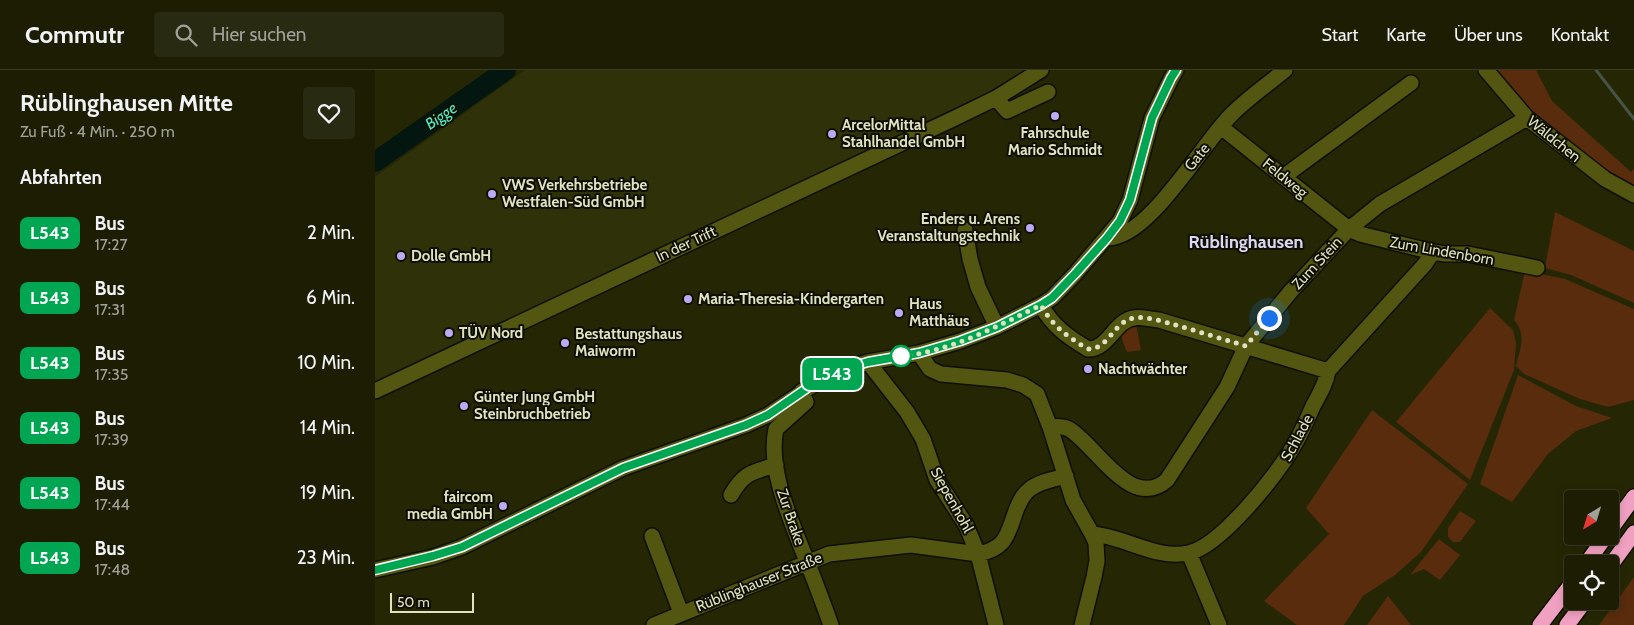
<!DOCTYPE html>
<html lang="de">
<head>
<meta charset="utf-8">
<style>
	body { margin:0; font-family:Cabin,sans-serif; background:#292a12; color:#f1f3f6; height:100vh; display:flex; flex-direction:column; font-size:19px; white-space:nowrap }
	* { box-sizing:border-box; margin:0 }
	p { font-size:16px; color:#a0a29a }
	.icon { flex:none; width:28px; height:28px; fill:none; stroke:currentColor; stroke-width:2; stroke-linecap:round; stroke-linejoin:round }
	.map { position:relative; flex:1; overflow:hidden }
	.drawer { display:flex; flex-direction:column; background:#1c1d03; width:375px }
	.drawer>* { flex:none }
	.badge { padding:0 10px; border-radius:8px; font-size:18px; line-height:32px }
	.needle { width:32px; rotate:218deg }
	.fabs { position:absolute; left:1189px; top:420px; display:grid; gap:10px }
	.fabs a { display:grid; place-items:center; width:55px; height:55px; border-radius:5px; background:#1c1d03; box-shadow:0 2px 8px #0003,0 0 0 1px #3a3b25; font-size:25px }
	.scale { position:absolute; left:15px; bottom:12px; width:84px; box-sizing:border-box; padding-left:5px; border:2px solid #dfe3c1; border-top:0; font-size:14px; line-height:18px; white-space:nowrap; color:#dfe3c1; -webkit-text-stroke:4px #0e0f00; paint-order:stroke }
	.you { position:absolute; width:25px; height:25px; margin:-12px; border:4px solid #fff; border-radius:50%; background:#1a73e8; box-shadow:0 0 0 8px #1a73e833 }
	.map>.badge { position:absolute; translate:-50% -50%; box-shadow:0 0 0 2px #fff }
	h2 { padding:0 20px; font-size:19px; line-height:45px }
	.round { display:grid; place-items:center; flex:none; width:52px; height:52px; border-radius:5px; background:#292a12 }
	.headline { display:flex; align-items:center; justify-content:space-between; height:85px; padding:0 20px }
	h1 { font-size:24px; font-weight:800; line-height:38px }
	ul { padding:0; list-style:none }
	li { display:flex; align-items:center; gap:15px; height:65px; padding:0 20px }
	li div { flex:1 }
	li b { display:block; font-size:19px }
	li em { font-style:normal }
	li .badge { min-width:55px; font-weight:700; text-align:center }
	header { display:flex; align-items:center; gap:30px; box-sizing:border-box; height:70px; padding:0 25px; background:#1c1d03; border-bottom:1px solid #3a3b25 }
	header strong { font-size:24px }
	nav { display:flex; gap:28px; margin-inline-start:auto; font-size:18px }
	.search { width:350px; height:45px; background:#292a12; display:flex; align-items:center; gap:12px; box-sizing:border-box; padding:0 18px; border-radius:5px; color:#a0a29a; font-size:19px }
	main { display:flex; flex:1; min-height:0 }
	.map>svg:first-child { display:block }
	.built { fill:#2f3108 }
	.green { fill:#582c0c }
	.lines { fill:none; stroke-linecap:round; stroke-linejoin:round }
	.stream { stroke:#455445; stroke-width:3 }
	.river { stroke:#031610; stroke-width:20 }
	.minor-casing { stroke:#0e0f00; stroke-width:18 }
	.highway-casing { stroke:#0e0f00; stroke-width:18 }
	.minor { stroke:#525610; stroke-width:15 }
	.highway { stroke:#f0a0c1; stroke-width:15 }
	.line-casing { stroke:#fff; stroke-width:11 }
	.line { stroke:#00a651; stroke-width:8 }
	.walk { stroke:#dfe3c1; stroke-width:5; stroke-dasharray:0 9 }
	.poi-dot { fill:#baaaf7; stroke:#0e0f00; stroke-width:2 }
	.stop-dot { fill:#fff; stroke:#00a651; stroke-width:2.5 }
	.labels { text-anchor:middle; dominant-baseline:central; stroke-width:4; stroke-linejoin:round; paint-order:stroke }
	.poi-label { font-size:15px; font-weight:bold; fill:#dfe3c1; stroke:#0e0f00; text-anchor:start }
	.street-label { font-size:15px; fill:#dfe3c1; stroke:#0e0f00 }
	.water-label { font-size:16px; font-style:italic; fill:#54e8c3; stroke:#0e0f00 }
	.quarter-label { font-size:18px; font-weight:bold; fill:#dcd7f4; stroke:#0e0f00 }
</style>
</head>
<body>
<header>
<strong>Commutr</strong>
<div class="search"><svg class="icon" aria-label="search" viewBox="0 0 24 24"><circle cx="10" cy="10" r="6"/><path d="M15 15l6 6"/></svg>Hier suchen</div>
<nav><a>Start</a><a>Karte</a><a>Über uns</a><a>Kontakt</a></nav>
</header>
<main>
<section class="drawer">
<div class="headline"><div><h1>Rüblinghausen Mitte</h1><p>Zu Fuß · 4 Min. · 250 m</p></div><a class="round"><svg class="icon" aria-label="heart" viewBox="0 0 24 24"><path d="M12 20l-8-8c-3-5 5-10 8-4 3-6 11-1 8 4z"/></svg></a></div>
<h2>Abfahrten</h2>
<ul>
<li><span class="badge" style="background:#00a651;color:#fff">L543</span><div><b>Bus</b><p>17:27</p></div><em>2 Min.</em></li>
<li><span class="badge" style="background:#00a651;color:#fff">L543</span><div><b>Bus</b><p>17:31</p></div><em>6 Min.</em></li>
<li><span class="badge" style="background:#00a651;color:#fff">L543</span><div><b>Bus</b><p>17:35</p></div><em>10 Min.</em></li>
<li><span class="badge" style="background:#00a651;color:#fff">L543</span><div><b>Bus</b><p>17:39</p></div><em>14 Min.</em></li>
<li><span class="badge" style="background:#00a651;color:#fff">L543</span><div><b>Bus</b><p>17:44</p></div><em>19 Min.</em></li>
<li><span class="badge" style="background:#00a651;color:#fff">L543</span><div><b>Bus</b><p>17:48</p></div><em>23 Min.</em></li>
</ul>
</section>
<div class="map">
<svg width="1259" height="555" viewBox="0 0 1259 555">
	<rect width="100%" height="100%" fill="#252704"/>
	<path class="built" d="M 150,0 L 666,0 L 0,321 L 0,107 Z"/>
	<path class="green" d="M 1111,0 L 1161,0 L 1177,31 L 1256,102 L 1259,99 L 1259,124 L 1173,62 Z
		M 1180,142 L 1259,181 L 1259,233 L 1196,205 L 1170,198 Z
		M 1150,201 L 1190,209 L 1259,239 L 1259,330 L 1233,337 L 1205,329 L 1149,304 L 1141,296 C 1145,279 1152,264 1139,250 Z
		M 1115,238 L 1138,260 L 1141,273 L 1139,300 L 1095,410 L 1021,352 Z
		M 761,254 L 766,280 L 752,282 C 745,265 742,261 761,254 Z
		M 1143,305 L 1201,336 L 1237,348 L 1201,361 L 1173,384 L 1137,432 L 1105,414 Z
		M 997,340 L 1093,414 L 1046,482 L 1020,505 L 988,526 L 969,555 L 922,555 L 889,531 L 954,464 L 931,438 Z
		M 1085,441 L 1101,451 L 1085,472 L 1078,472 L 1073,467 L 1073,458 Z
		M 1064,469 L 1085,485 L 1065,510 L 1049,499 L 1035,505 Z
		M 1259,507 L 1259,555 L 1224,555 Z
		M 1013,526 L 1036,555 L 992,555 Z"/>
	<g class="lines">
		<path class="stream" d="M 1221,0 L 1259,49"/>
		<path class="river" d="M 0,92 L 131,0"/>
		<defs>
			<path id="minor" d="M 1111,0 L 1152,48 L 1230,109 L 1259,125
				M 621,28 L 632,41 L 673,22
				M 846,57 L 974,159 L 985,164 L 1058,182 L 1070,184 L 1093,184 L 1162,198
				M 908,107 L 1036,13
				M 590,160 L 595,189 L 603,217 L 622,257
				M 732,168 C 774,169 828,72 857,44 C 873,28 892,15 910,0
				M 666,235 C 677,256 693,267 713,279 C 733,280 740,250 759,248 C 766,246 776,250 784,250 L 953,301
				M 544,283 L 555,299 L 566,304 L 632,310 L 648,315 L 662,324 L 675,357 L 698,430 L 717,464 L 721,473 L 722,491 L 719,507 L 707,555
				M 493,292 L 532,342 L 548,369 L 562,410 L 591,455 L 603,484 L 621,555
				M 0,321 L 580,48 L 621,28 L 666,0
				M 427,321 L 431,332 L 401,359 C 392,399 417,453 431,489 C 440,511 448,533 456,555
				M 675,357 C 682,356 688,356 694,359 C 721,375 756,442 792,410 L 852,317 L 871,276 L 916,221 L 974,159 L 1005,134 L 1152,48
				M 356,425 C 369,402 378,402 401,395
				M 717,464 C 749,466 781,490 813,483 C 845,477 902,405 918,377 C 926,364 932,350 938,336 C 944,325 951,314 953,301 L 1050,194 L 1058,182
				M 277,466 L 306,543
				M 814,483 L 844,555
				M 0,500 L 58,487 L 87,477 L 248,398 L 371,355 L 393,345 L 441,313 L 466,300 L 493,292 L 544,283 L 585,271 L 622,257 L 666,235 L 677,228 L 700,204 L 745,151 L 755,130 L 777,48 L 796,9 L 801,0
				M 279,555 L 454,484 L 536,475 L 603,484 C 633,478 632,464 642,438 C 645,431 648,424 655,419 C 664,412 679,409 691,406"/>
			<path id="highway" d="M 1235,460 L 1259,427
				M 1211,494 L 1231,466
				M 1235,496 L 1259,463
				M 1165,555 L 1198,512
				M 1192,555 L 1210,531"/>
		</defs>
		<use href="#minor" class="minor-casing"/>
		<use href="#highway" class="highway-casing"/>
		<use href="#minor" class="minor"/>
		<use href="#highway" class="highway"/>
	</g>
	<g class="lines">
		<defs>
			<path id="line" d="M 0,500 L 58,486 L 87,477 L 248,398 L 371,355 L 393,345 L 441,312 L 466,300 L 493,292 L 544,283 L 585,271 L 622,257 L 666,235 L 677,228 L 700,204 L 732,168 L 745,151 L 755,130 L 777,48 L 796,8 L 801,0"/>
		</defs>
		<use href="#line" class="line-casing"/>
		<use href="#line" class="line"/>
		<path class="walk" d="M 526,286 C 572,283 625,255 666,235 C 677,256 693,267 713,279 C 733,280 740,250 759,248 C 771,246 786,251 797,254 C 822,261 847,269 871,276 L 894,248"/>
	</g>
	<g class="poi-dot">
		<circle cx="680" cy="46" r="5"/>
		<circle cx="457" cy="64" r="5"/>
		<circle cx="117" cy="124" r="5"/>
		<circle cx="655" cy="158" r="5"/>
		<circle cx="26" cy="186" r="5"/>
		<circle cx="313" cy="229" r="5"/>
		<circle cx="524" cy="243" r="5"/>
		<circle cx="74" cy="263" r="5"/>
		<circle cx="190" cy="273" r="5"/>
		<circle cx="713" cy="299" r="5"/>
		<circle cx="89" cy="336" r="5"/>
		<circle cx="128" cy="436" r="5"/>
	</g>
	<circle class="stop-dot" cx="526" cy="286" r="10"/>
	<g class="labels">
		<g class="poi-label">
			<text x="467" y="55">ArcelorMittal<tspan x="467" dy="17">Stahlhandel GmbH</tspan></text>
			<text x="680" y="63" text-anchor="middle">Fahrschule<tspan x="680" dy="17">Mario Schmidt</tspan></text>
			<text x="127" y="115">VWS Verkehrsbetriebe<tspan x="127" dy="17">Westfalen-Süd GmbH</tspan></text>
			<text x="645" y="149" text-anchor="end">Enders u. Arens<tspan x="645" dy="17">Veranstaltungstechnik</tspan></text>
			<text x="36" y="186">Dolle GmbH</text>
			<text x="323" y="229">Maria-Theresia-Kindergarten</text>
			<text x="534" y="234">Haus<tspan x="534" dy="17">Matthäus</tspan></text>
			<text x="84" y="263">TÜV Nord</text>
			<text x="200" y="264">Bestattungshaus<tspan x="200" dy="17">Maiworm</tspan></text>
			<text x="723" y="299">Nachtwächter</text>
			<text x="99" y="327">Günter Jung GmbH<tspan x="99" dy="17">Steinbruchbetrieb</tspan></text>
			<text x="118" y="427" text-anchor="end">faircom<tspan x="118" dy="17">media GmbH</tspan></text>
		</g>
		<g class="street-label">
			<text transform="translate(1179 69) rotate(39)">Wäldchen</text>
			<text transform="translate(822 87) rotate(-51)">Gate</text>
			<text transform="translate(910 108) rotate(39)">Feldweg</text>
			<text transform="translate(311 174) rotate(-25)">In der Trift</text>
			<text transform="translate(1067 181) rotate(10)">Zum Lindenborn</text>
			<text transform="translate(942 193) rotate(-47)">Zum Stein</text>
			<text transform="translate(922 368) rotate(-62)">Schlade</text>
			<text transform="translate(577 430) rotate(61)">Siepenhohl</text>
			<text transform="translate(416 447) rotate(71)">Zur Brake</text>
			<text transform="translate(384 512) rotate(-22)">Rüblinghauser Straße</text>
		</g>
		<g class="water-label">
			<text transform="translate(66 46) rotate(-35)">Bigge</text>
		</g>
		<g class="quarter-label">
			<text x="871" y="172">Rüblinghausen</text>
		</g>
	</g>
</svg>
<div class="fabs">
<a><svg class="needle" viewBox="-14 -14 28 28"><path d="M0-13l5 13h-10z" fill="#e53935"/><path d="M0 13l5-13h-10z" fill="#a0a29a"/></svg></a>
<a><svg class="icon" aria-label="locate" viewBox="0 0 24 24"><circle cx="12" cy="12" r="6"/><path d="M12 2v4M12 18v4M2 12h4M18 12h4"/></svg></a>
</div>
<div class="scale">50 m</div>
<div class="you" style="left:894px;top:248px"></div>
<b class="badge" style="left:457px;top:304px;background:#00a651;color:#fff">L543</b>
</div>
</main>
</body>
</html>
